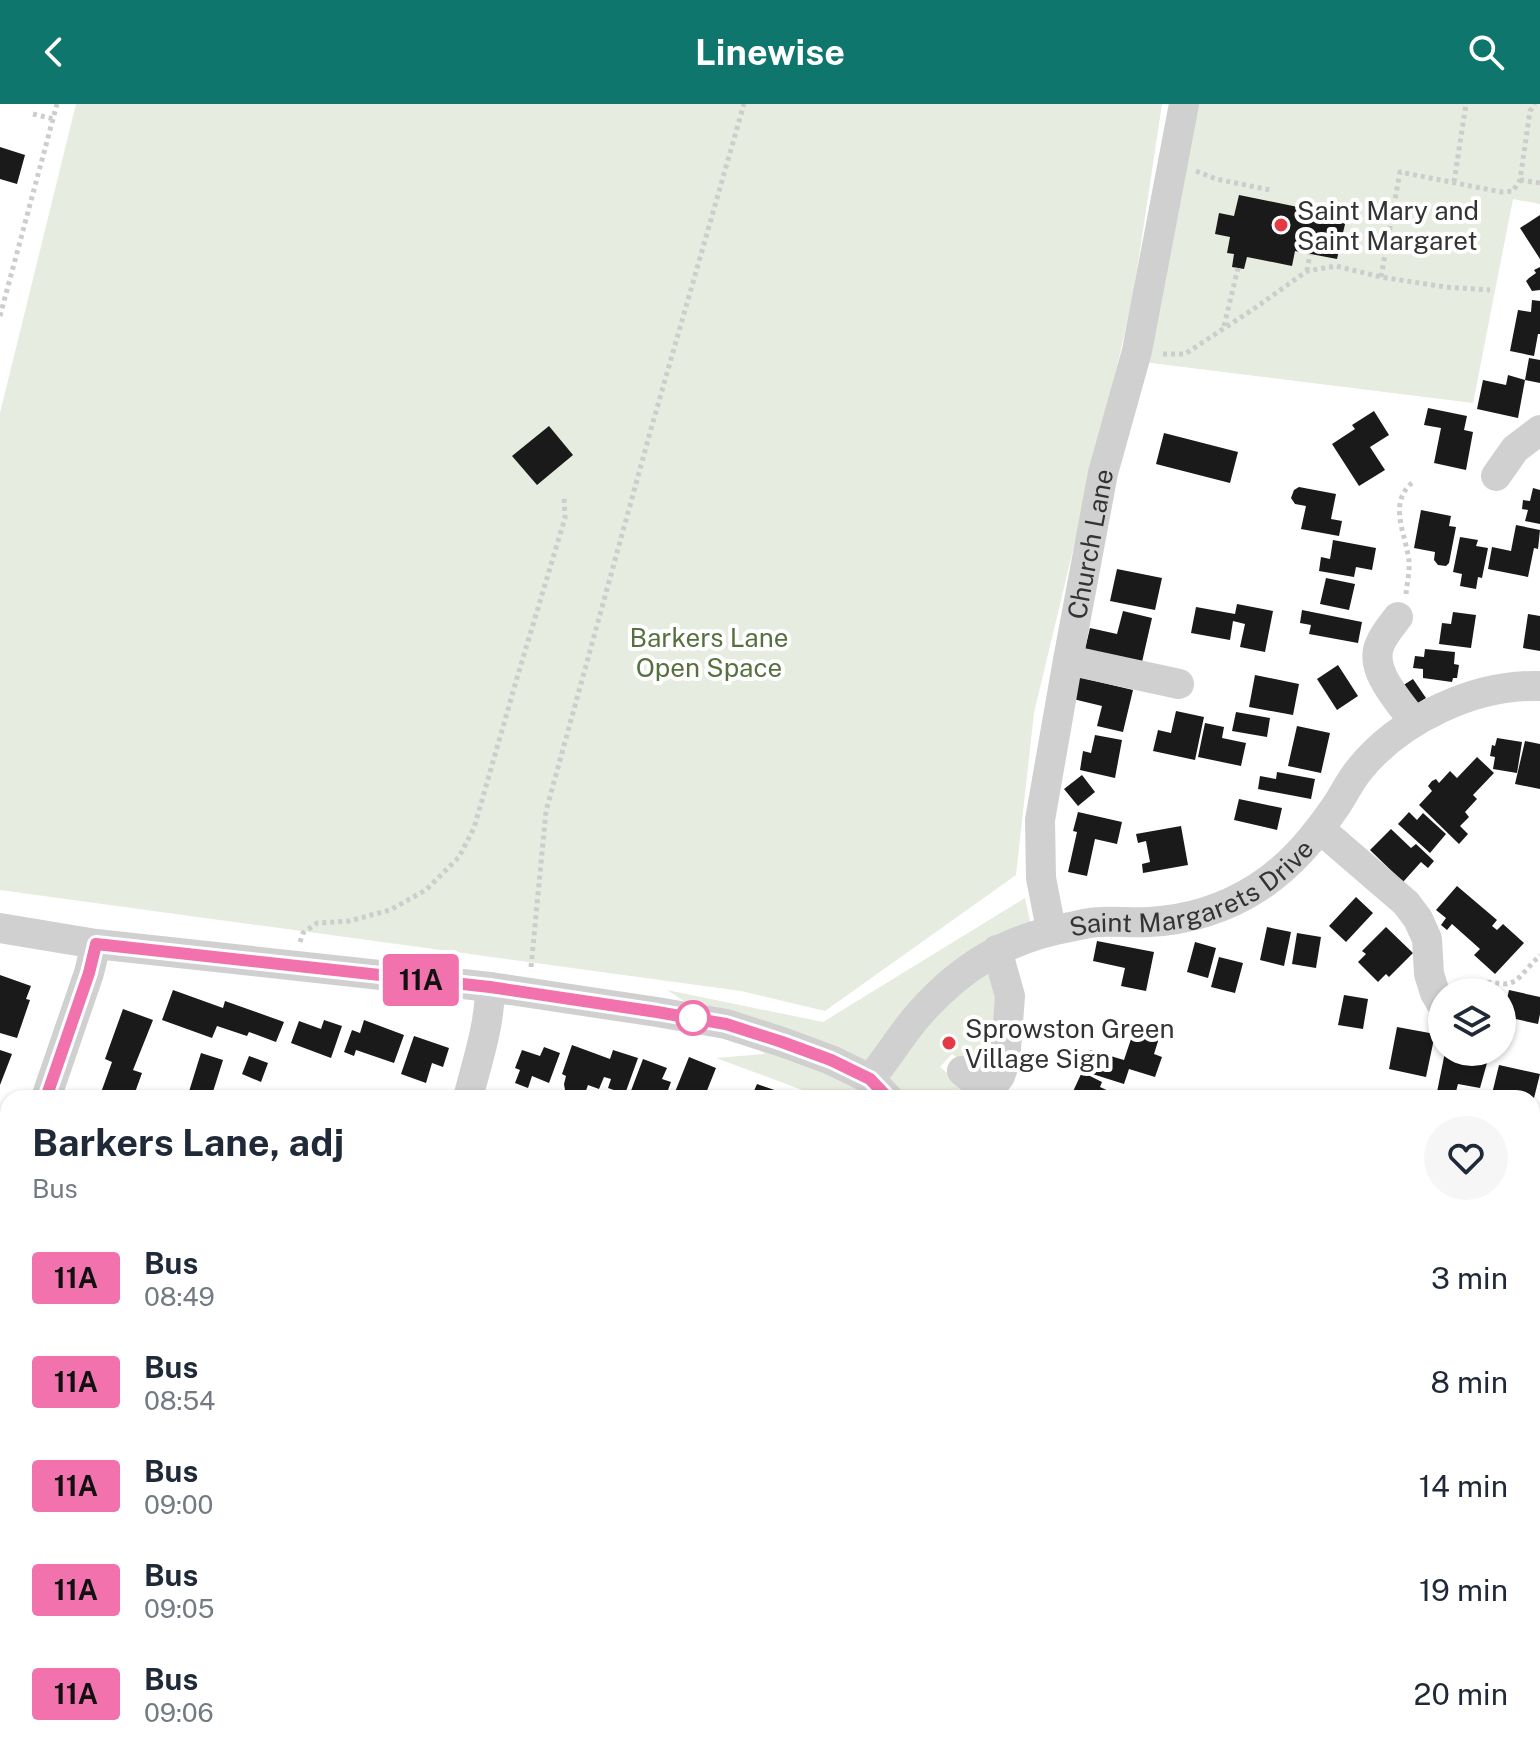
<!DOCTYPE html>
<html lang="en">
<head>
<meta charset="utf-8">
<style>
	body { margin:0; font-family:"Public Sans",sans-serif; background:#f6f6f7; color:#1f2937; height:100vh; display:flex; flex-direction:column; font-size:30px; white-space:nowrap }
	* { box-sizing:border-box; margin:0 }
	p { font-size:26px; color:#747a83 }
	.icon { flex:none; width:44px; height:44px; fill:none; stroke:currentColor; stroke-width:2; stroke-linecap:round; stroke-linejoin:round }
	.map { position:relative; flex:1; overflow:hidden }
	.panel { position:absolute; left:0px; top:986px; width:1540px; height:674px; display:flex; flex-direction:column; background:#fff; border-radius:24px 24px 0 0; box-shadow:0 2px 6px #0004 }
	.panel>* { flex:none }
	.badge { padding:0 16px; border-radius:6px; font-size:28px; line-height:52px }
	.fabs { position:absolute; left:1428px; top:874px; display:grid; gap:16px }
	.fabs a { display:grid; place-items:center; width:88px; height:88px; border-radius:50%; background:#fff; box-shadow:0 2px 6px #0004; font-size:40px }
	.map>.badge { position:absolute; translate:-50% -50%; box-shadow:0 0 0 4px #fff }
	.round { display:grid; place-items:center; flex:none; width:84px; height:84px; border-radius:42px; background:#f6f6f7 }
	.overview { display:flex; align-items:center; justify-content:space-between; height:136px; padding:0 32px }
	h1 { font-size:38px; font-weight:700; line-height:60px }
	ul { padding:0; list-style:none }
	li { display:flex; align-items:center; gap:24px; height:104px; padding:0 32px }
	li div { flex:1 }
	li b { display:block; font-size:30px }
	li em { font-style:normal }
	li .badge { min-width:88px; font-weight:700; text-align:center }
	header { display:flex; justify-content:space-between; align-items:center; height:104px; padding:0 32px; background:#0f766e; color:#fff; font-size:36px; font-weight:700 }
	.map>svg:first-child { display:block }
	.green { fill:#e6ecdf }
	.building { fill:#1a1a1a }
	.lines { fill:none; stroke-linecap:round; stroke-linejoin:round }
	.path { stroke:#cdcdcd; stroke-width:5; stroke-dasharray:4 4; stroke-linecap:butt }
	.minor { stroke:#d0d0d0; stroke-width:30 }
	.line-casing { stroke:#fff; stroke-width:18 }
	.line { stroke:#f172ac; stroke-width:12 }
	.poi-dot { fill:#e63946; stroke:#fff; stroke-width:3 }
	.stop-dot { fill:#fff; stroke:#f172ac; stroke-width:4 }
	.labels { text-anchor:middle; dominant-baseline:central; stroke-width:8; stroke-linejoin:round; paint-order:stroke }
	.poi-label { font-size:26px; fill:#333; stroke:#fff; text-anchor:start }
	.street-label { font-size:26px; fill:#333; stroke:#fff }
	.park-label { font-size:26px; fill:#56703f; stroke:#fff }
</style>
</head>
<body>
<header><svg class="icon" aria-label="back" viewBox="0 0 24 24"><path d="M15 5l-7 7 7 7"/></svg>Linewise<svg class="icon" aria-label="search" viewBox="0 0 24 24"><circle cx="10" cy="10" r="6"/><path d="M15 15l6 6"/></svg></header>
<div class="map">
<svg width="1540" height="1659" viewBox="0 0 1540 1659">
	<rect width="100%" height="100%" fill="#fff"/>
	<path class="green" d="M 76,0 L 1162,0 L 1132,199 L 1034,609 L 1016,771 L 825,907 L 741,887 L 0,786 L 0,309 Z
		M 1193,0 L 1540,0 L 1540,100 L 1513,95 L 1473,299 L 1143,258 Z
		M 1025,794 L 1031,821 L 986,842 L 999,893 L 996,954 L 984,970 L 952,950 L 940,963 L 971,989 L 967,994 L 824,994 L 716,954 L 765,950 L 667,886 L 823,918 Z"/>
	<path class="building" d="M 0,43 L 25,51 L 17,80 L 0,75 Z
		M 1239,91 L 1322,108 L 1324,102 L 1348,107 L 1337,155 L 1295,147 L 1292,162 L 1247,153 L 1244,165 L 1232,163 L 1234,150 L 1227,149 L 1230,133 L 1215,130 L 1219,109 L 1234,112 Z
		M 1540,111 L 1540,155 L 1520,124 Z
		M 1540,163 L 1540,186 L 1532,187 L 1526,177 L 1529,174 L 1536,169 L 1534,166 Z
		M 1532,196 L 1540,197 L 1540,230 L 1538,230 L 1534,252 L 1510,247 L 1518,206 L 1531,208 Z
		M 1529,254 L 1540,256 L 1540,279 L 1525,276 Z
		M 1508,271 L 1525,276 L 1518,314 L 1477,305 L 1483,276 L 1506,281 Z
		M 1428,304 L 1467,312 L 1464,326 L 1473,328 L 1466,366 L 1434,359 L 1441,324 L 1424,321 Z
		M 1374,307 L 1389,331 L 1370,343 L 1385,366 L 1359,382 L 1332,340 L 1355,325 L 1352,321 Z
		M 549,322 L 573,351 L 537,381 L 512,352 Z
		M 1164,329 L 1238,348 L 1230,379 L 1156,360 Z
		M 1299,383 L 1336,390 L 1331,415 L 1342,417 L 1339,432 L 1301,425 L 1306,402 L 1295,400 L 1291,394 L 1294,386 Z
		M 1533,384 L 1540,386 L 1540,420 L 1525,417 L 1528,406 L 1522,405 L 1523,396 L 1530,397 Z
		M 1421,406 L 1451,412 L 1449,422 L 1456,423 L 1449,459 L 1446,462 L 1438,461 L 1434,456 L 1435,448 L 1414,444 Z
		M 1516,421 L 1540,426 L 1538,445 L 1534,444 L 1528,473 L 1488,465 L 1492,443 L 1511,447 Z
		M 1460,433 L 1478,436 L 1476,442 L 1488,444 L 1482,474 L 1478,473 L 1476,485 L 1460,482 L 1462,470 L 1453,468 Z
		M 1333,436 L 1376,444 L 1372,466 L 1356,463 L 1354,473 L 1319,467 L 1321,453 L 1330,455 Z
		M 1117,465 L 1162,474 L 1155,506 L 1110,497 Z
		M 1326,474 L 1355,480 L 1349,506 L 1320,500 Z
		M 1237,500 L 1273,507 L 1265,548 L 1240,543 L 1245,520 L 1233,517 L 1230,536 L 1191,529 L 1196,503 L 1235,510 Z
		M 1302,506 L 1362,518 L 1358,539 L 1309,530 L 1311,521 L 1300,519 Z
		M 1123,507 L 1152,514 L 1142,558 L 1085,545 L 1090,524 L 1117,530 Z
		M 1453,508 L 1476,511 L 1471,544 L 1439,540 L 1442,519 L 1451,520 Z
		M 1528,510 L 1540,512 L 1540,547 L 1523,544 Z
		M 1425,545 L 1455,548 L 1454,560 L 1459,561 L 1457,574 L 1453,574 L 1452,578 L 1423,574 L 1423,565 L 1413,564 L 1415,552 L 1424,553 Z
		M 1338,561 L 1358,592 L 1337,606 L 1317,575 Z
		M 1255,571 L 1299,580 L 1293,611 L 1249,603 Z
		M 1078,573 L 1133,586 L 1123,628 L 1097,622 L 1102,602 L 1073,595 Z
		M 1413,575 L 1426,594 L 1415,601 L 1402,582 Z
		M 1176,607 L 1204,613 L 1195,656 L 1153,647 L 1158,626 L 1171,629 Z
		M 1236,608 L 1270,614 L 1267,633 L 1232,627 Z
		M 1205,619 L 1224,623 L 1222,634 L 1246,639 L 1241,662 L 1198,653 Z
		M 1297,622 L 1330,629 L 1321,669 L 1288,662 Z
		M 1095,631 L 1122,636 L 1115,674 L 1080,666 L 1083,647 L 1091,649 Z
		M 1497,634 L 1522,638 L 1517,669 L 1493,665 L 1495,653 L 1490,652 L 1492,641 L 1495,642 Z
		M 1525,637 L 1540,640 L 1540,685 L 1515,680 Z
		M 1477,653 L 1494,669 L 1473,691 L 1477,695 L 1465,708 L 1469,713 L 1460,722 L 1468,730 L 1459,740 L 1419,701 L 1432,687 L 1428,682 L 1432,677 L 1436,675 L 1439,679 L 1450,667 L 1457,674 Z
		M 1277,668 L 1315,675 L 1311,695 L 1258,685 L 1260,672 L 1276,675 Z
		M 1082,671 L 1095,688 L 1078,702 L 1064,685 Z
		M 1239,695 L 1282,704 L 1277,726 L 1234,716 Z
		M 1078,708 L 1122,718 L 1117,740 L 1095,735 L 1087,772 L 1068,768 L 1077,728 L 1073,727 Z
		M 1409,708 L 1417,716 L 1423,709 L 1446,730 L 1430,749 L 1398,720 Z
		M 1181,722 L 1188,761 L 1143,769 L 1142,760 L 1150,758 L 1146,737 L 1138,739 L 1136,730 Z
		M 1391,725 L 1411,744 L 1416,740 L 1434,757 L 1428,764 L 1421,758 L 1403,778 L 1370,746 Z
		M 1457,782 L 1497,816 L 1492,822 L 1497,826 L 1503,820 L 1524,839 L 1495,870 L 1474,851 L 1480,845 L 1452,820 L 1447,826 L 1441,821 L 1446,814 L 1436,806 Z
		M 1356,793 L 1373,809 L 1346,838 L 1329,822 Z
		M 1267,823 L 1291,828 L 1284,862 L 1260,856 Z
		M 1386,823 L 1413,849 L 1389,873 L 1386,870 L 1378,878 L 1358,858 L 1366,850 L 1362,847 Z
		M 1297,829 L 1321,833 L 1316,864 L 1292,860 Z
		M 1097,837 L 1154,848 L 1146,887 L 1121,882 L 1125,864 L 1093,857 Z
		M 1195,838 L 1216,844 L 1208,874 L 1187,868 Z
		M 1219,853 L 1243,859 L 1235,889 L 1211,883 Z
		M 0,871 L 31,882 L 26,895 L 30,896 L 17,934 L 0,929 Z
		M 173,886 L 223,904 L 225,897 L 284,918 L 276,938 L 249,928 L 247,932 L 217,922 L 212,934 L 162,916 Z
		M 1509,886 L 1540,893 L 1540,910 L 1538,920 L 1502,912 L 1502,894 L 1507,895 Z
		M 1344,891 L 1368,895 L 1363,925 L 1338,921 Z
		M 123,905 L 153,916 L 133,966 L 142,969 L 133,994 L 99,994 L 112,958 L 105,955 Z
		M 324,916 L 342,922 L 331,954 L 291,939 L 299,917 L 321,925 Z
		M 364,916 L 404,931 L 394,959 L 356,946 L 354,952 L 344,948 L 352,926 L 360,929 Z
		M 1135,923 L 1160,931 L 1154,950 L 1162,953 L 1155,973 L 1129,965 L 1124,980 L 1083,967 L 1090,946 L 1124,956 Z
		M 1397,923 L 1435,930 L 1426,973 L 1389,965 Z
		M 414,932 L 449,944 L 443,963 L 432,959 L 426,979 L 401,970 Z
		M 572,941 L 610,955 L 613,946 L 638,954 L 625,990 L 608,984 L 611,975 L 604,973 L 599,985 L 588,981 L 584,992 L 565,986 L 564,980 L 566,972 L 562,970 Z
		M 544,943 L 560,949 L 549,979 L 532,972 L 528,984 L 515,979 L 520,966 L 515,964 L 522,946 L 540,952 Z
		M 0,946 L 12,950 L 0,981 Z
		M 1445,948 L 1474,948 L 1489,952 L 1480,984 L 1458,980 L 1455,991 L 1437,988 Z
		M 201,949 L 223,956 L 211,994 L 187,994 Z
		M 249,952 L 268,959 L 261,978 L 242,970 Z
		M 689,953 L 716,964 L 704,994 L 677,994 L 679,990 L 675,988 Z
		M 643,955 L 667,964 L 662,975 L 671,978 L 665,994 L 651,994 L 653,991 L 646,988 L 644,994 L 629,992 Z
		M 1499,961 L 1540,970 L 1534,994 L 1491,994 Z
		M 1082,968 L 1102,978 L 1100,983 L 1113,989 L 1111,994 L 1070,994 Z
		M 757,980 L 789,991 L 788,994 L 751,994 Z
		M 1532,1244 L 1540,1246 L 1540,1283 L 1532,1281 Z
		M 8,1335 L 8,1364 L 0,1385 L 0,1338 Z
		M 1532,1556 L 1540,1558 L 1540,1597 L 1536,1612 L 1532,1611 Z
		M 1540,1641 L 1540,1659 L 1507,1659 L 1520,1652 L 1532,1652 L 1532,1645 Z
		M 158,1652 L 192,1652 L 190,1659 L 155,1659 Z
		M 287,1652 L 342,1652 L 339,1659 L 306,1659 Z
		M 630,1652 L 658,1652 L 657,1659 L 628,1659 Z
		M 806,1652 L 905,1652 L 904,1659 L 806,1659 Z
		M 1094,1652 L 1133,1652 L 1128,1659 L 1106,1659 Z
		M 1149,1652 L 1155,1652 L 1158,1655 L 1160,1652 L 1178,1652 L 1185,1657 L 1188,1652 L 1197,1659 L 1144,1659 Z"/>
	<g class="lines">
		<path class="path" d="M 33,10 L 54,15
			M 1196,67 L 1216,75 L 1270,86
			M 1520,76 L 1540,79
			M 1454,78 L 1466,0
			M 1307,167 L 1310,150
			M 1381,173 L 1400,68 L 1501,88 L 1513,87 L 1520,76 L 1530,7 L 1535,0
			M 0,212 L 57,0
			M 1224,222 L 1238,164
			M 1163,250 L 1185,250 L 1255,204 L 1307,167 L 1336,162 L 1381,173 L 1445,183 L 1490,186
			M 1406,490 C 1407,479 1410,467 1409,457 C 1406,430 1387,399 1413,378
			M 300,838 L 303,829 L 317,819 L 349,817 L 390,806 L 426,786 L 459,753 L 474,724 L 517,574 L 565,414 L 564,392
			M 531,863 L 546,707 L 651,325 L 744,0
			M 1465,885 L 1475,879 L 1485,878 L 1507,880 L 1516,877 L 1540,851
			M 1408,1652 L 1412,1659"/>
		<g class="minor">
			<path d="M 1496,372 L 1515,345 L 1540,326"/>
			<path d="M 1398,513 C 1392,521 1384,530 1380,540 C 1368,566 1400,598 1414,618"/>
			<path d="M 1068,556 L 1179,580"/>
			<path d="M 1320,725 L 1406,799 L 1418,815 L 1427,835 L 1429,870 L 1435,889 L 1442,901"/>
			<path d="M 0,824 L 96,840 L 490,883 L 657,908 L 726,920 L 782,938 L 831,956 L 870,975 L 888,994"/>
			<path id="s1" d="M 1053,826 L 1049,815 L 1041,774 L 1040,716 L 1068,556 L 1103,369 L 1137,247 L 1184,0"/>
			<path d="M 962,967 L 988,988"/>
			<path id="s2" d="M 870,975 C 888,954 902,929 921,908 C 963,861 1009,834 1070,823 C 1080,821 1090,818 1100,818 C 1116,817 1133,819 1149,818 C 1187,816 1224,805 1257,784 C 1290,763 1314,734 1336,702 C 1344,690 1350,677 1359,666 C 1400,615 1475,580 1540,582"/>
			<path d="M 46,994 L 89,869 L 96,840"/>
			<path d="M 468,994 C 477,958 490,921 490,883"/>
			<path d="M 983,994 L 1000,972 L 1005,958 L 1010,892 L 997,846"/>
			<path d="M 0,1074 L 8,1077"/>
			<path d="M 0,1128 L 8,1107"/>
			<path d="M 0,1275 L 8,1278"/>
			<path d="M 1532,1370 L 1540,1372"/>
			<path d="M 1016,1652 L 1032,1659"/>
			<path d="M 236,1659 L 239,1652"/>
			<path d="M 712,1659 L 716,1652"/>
		</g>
	</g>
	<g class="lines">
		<defs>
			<path id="line" d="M 46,994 L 89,869 L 96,840 L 490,883 L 657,908 L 726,920 L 782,938 L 831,956 L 870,975 L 888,994"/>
		</defs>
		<use href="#line" class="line-casing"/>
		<use href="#line" class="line"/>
	</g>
	<g class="poi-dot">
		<circle cx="1281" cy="121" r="8"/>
		<circle cx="949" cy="939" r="8"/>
	</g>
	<circle class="stop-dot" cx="693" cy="914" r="16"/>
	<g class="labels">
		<g class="poi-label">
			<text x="1297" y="106">Saint Mary and<tspan x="1297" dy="30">Saint Margaret</tspan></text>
			<text x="965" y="924">Sprowston Green<tspan x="965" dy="30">Village Sign</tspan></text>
		</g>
		<g class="street-label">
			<text stroke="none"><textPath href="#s1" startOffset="392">Church Lane</textPath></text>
			<text stroke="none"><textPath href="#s2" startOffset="390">Saint Margarets Drive</textPath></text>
		</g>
		<g class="park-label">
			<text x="709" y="533">Barkers Lane<tspan x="709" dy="30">Open Space</tspan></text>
		</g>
	</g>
</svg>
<div class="fabs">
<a><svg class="icon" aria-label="layers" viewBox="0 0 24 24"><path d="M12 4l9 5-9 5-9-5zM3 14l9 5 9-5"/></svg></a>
</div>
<b class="badge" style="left:421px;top:876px;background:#f172ac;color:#111">11A</b>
<section class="panel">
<div class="overview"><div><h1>Barkers Lane, adj</h1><p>Bus</p></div><a class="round"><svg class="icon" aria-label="heart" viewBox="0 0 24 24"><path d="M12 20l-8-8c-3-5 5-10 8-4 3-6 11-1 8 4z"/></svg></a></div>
<ul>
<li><span class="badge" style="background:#f172ac;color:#111">11A</span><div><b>Bus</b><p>08:49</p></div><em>3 min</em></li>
<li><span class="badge" style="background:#f172ac;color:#111">11A</span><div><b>Bus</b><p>08:54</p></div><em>8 min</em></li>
<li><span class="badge" style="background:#f172ac;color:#111">11A</span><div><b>Bus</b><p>09:00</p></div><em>14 min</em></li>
<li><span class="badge" style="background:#f172ac;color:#111">11A</span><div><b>Bus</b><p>09:05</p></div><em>19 min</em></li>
<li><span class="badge" style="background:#f172ac;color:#111">11A</span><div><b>Bus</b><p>09:06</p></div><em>20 min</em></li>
</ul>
</section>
</div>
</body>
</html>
